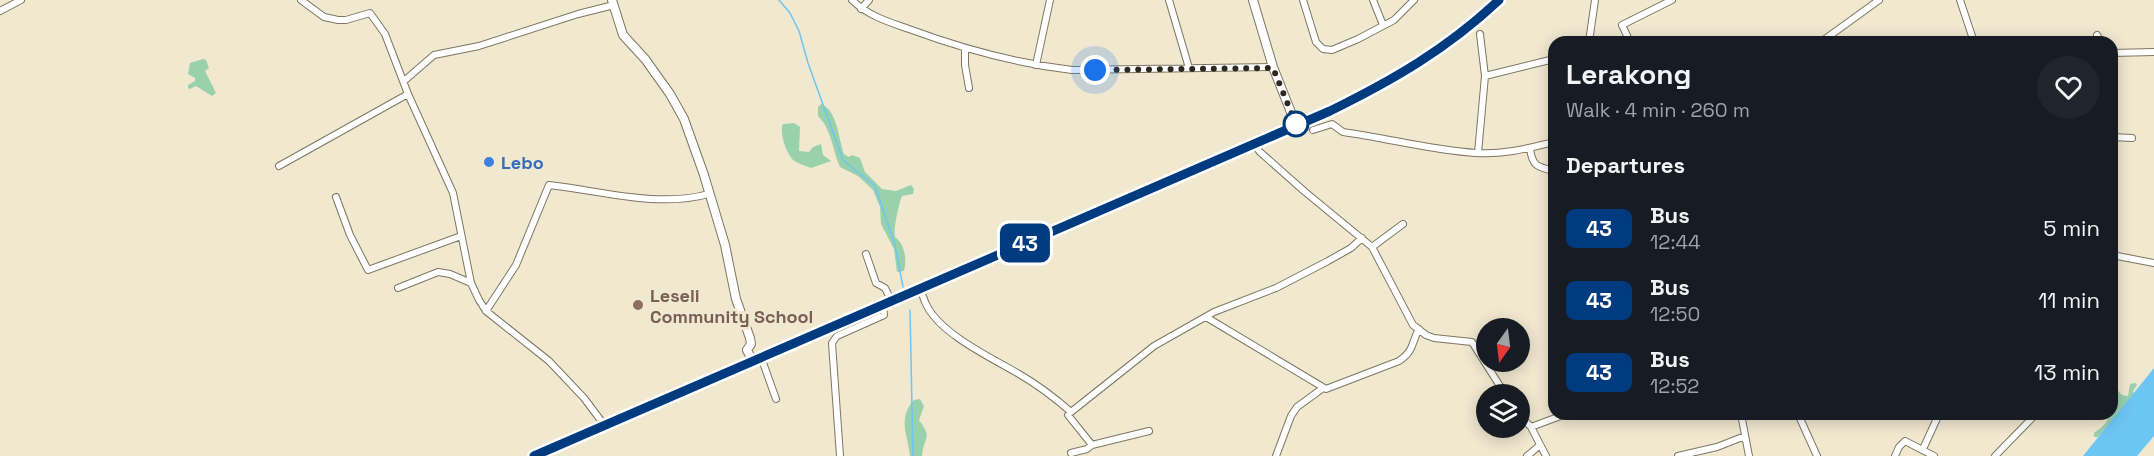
<!DOCTYPE html>
<html lang="en">
<head>
<meta charset="utf-8">
<style>
	body { margin:0; font-family:"Space Grotesk",sans-serif; background:#20242c; color:#f1f3f6; height:100vh; display:flex; flex-direction:column; font-size:22px; white-space:nowrap }
	* { box-sizing:border-box; margin:0 }
	p { font-size:20px; color:#9ea1a6 }
	.icon { flex:none; width:33px; height:33px; fill:none; stroke:currentColor; stroke-width:2; stroke-linecap:round; stroke-linejoin:round }
	.map { position:relative; flex:1; overflow:hidden }
	.sheet { position:absolute; left:1548px; top:36px; width:570px; height:384px; display:flex; flex-direction:column; background:#171b24; border-radius:18px; box-shadow:0 3px 15px #0003 }
	.sheet>* { flex:none }
	.badge { padding:0 12px; border-radius:9px; font-size:21px; line-height:39px }
	.needle { width:39px; rotate:194deg }
	.buttons { position:absolute; left:1476px; top:318px; display:grid; gap:12px }
	.buttons a { display:grid; place-items:center; width:54px; height:54px; border-radius:50%; background:#171b24; box-shadow:0 3px 15px #0003; font-size:30px }
	.you { position:absolute; width:30px; height:30px; margin:-15px; border:4px solid #fff; border-radius:50%; background:#1a73e8; box-shadow:0 0 0 9px #1a73e833 }
	.map>.badge { position:absolute; translate:-50% -50%; box-shadow:0 0 0 3px #fff }
	h2 { padding:0 18px; font-size:22px; line-height:54px }
	.round { display:grid; place-items:center; flex:none; width:63px; height:63px; border-radius:32px; background:#20242c }
	.summary { display:flex; align-items:center; justify-content:space-between; height:102px; padding:0 18px }
	h1 { font-size:28px; font-weight:700; line-height:45px }
	ul { padding:0; list-style:none }
	li { display:flex; align-items:center; gap:18px; height:72px; padding:0 18px }
	li div { flex:1 }
	li b { display:block; font-size:22px }
	li em { font-style:normal }
	li .badge { min-width:66px; font-weight:700; text-align:center }
	.map>svg:first-child { display:block }
	.green { fill:#9ad1ad }
	.water { fill:#6dc5f4 }
	.lines { fill:none; stroke-linecap:round; stroke-linejoin:round }
	.stream { stroke:#6dc5f4; stroke-width:1.5 }
	.street-casing { stroke:#7e7660; stroke-width:8 }
	.secondary-casing { stroke:#7e7660; stroke-width:10 }
	.primary-casing { stroke:#7e7660; stroke-width:11 }
	.street { stroke:#fff; stroke-width:6 }
	.secondary { stroke:#fff; stroke-width:8 }
	.primary { stroke:#fff; stroke-width:9 }
	.line-casing { stroke:#fff; stroke-width:14 }
	.line { stroke:#003b80; stroke-width:9 }
	.walk { stroke:#2c281f; stroke-width:6; stroke-dasharray:0 10.8 }
	.stop-dot { fill:#fff; stroke:#003b80; stroke-width:3 }
	.shop-dot { fill:#3f7fe0; stroke:#f1e8d0; stroke-width:2 }
	.education-dot { fill:#8d6e63; stroke:#f1e8d0; stroke-width:2 }
	.labels { text-anchor:middle; dominant-baseline:central; stroke-width:6; stroke-linejoin:round; paint-order:stroke }
	.shop-label { font-size:18px; font-weight:bold; fill:#366cbe; stroke:#f1e8d0; text-anchor:start }
	.education-label { font-size:18px; font-weight:bold; fill:#785e54; stroke:#f1e8d0; text-anchor:start }
</style>
</head>
<body>
<div class="map">
<svg width="2154" height="456" viewBox="0 0 2154 456">
	<rect width="100%" height="100%" fill="#f1e8d0"/>
	<path class="green" d="M 203,59 L 206,60 L 209,68 L 205,71 L 216,93 L 212,96 L 196,86 L 190,89 L 188,88 L 188,85 L 195,81 L 195,78 L 188,74 L 190,63 Z
		M 821,104 C 838,111 838,138 844,154 L 849,157 L 852,155 L 860,158 L 865,172 L 882,189 L 896,191 L 911,185 L 914,189 L 913,194 L 902,196 C 899,203 893,230 895,237 C 905,244 907,260 904,271 L 897,272 L 894,249 L 881,224 L 880,207 L 873,190 L 858,176 L 840,167 C 832,149 832,130 818,116 L 818,107 Z
		M 794,123 L 800,127 L 799,151 L 809,152 L 813,147 L 821,144 L 823,155 L 831,161 L 811,168 C 806,166 797,163 793,160 C 786,152 779,133 783,124 Z
		M 2112,376 C 2117,384 2116,396 2128,396 L 2130,384 L 2135,383 L 2137,385 L 2133,391 L 2135,395 L 2098,437 L 2094,437 L 2094,433 C 2101,428 2108,423 2109,414 L 2112,414 Z
		M 920,399 L 924,406 L 919,420 C 933,439 924,435 922,456 L 910,456 C 908,435 897,419 914,400 Z"/>
	<path class="water" d="M 2154,368 L 2154,436 L 2137,456 L 2083,456 Z"/>
	<g class="lines">
		<path class="stream" d="M 779,0 L 790,13 L 799,31 L 808,63 L 843,160 L 875,186 L 895,245 L 903,287
			M 910,310 L 913,456"/>
		<defs>
			<path id="street" d="M 301,0 L 324,17 L 338,20 L 346,20 L 370,13 L 385,34 L 408,94 L 453,193 L 471,283 L 479,300 L 486,311 L 549,361 L 584,398 L 605,426
				M 852,0 C 868,16 889,22 909,29 C 963,49 1014,63 1072,70 L 1273,67
				M 1169,0 L 1189,68
				M 1303,0 L 1316,42 L 1323,49 L 1332,50 L 1358,39 L 1394,20 L 1414,0
				M 1373,0 L 1383,25
				M 1960,0 L 1974,42
				M 861,9 L 869,0
				M 0,11 L 21,0
				M 2097,35 L 2101,42
				M 1589,42 L 1595,0
				M 1630,42 L 1622,25 L 1672,0
				M 1821,42 L 1879,0
				M 965,49 L 965,65 L 969,88
				M 2112,53 L 2154,52
				M 1036,65 L 1050,0
				M 1485,76 L 1554,59
				M 404,81 L 434,55 L 479,46 L 578,14 L 614,5
				M 1313,130 L 1332,124 L 1343,132 C 1387,138 1431,150 1476,153 C 1503,155 1529,148 1554,142
				M 2112,137 L 2132,138
				M 1253,143 L 1260,152 L 1304,191 L 1372,247 L 1413,325 L 1426,335 L 1434,338 L 1472,342 L 1505,394
				M 1530,148 C 1532,166 1537,167 1554,171
				M 1478,153 L 1485,76 L 1480,34
				M 279,166 L 408,94
				M 336,197 L 350,235 L 368,270 L 461,236
				M 1372,247 L 1403,224
				M 866,254 L 876,283 L 885,288 L 892,302
				M 2112,255 L 2154,263
				M 398,288 L 438,272 L 450,274 L 471,283
				M 920,289 C 923,295 924,301 927,306 C 942,335 992,358 1019,374 C 1038,385 1055,398 1071,412 L 1154,346 L 1214,312 L 1276,288 L 1328,261 L 1351,248 L 1362,238
				M 486,311 L 516,265 L 549,185 C 602,191 657,208 709,194
				M 1206,317 L 1326,389 L 1399,361 C 1415,350 1411,343 1419,329
				M 761,357 L 776,399
				M 1071,412 L 1068,415 L 1092,445
				M 1741,414 L 1749,456
				M 1798,414 L 1817,456
				M 1520,416 L 1531,427 L 1546,456
				M 1531,427 L 1566,414
				M 1923,449 L 1939,414
				M 1071,453 L 1087,449 L 1092,445 L 1149,431
				M 840,456 L 832,343 L 837,336 L 884,315 L 883,306
				M 1276,456 L 1291,416 L 1297,407 L 1323,388
				M 1527,456 L 1539,446
				M 1678,456 L 1717,447 L 1745,436
				M 1895,456 L 1899,447 L 1905,441 L 1934,456
				M 1995,456 L 2036,414"/>
			<path id="secondary" d="M 612,0 L 623,35 L 645,59 L 670,94 L 684,119 L 704,175 L 725,245 L 736,299 L 750,338 L 751,344 L 747,350 L 752,360
				M 1253,0 L 1273,67 L 1296,125"/>
			<path id="primary" d="M 534,456 L 1330,111 C 1392,81 1449,48 1499,0"/>
		</defs>
		<use href="#street" class="street-casing"/>
		<use href="#secondary" class="secondary-casing"/>
		<use href="#primary" class="primary-casing"/>
		<use href="#street" class="street"/>
		<use href="#secondary" class="secondary"/>
		<use href="#primary" class="primary"/>
	</g>
	<g class="lines">
		<defs>
			<path id="line" d="M 534,456 L 1330,111 C 1393,80 1447,49 1499,0"/>
		</defs>
		<use href="#line" class="line-casing"/>
		<use href="#line" class="line"/>
		<path class="walk" d="M 1095,70 L 1273,68 L 1296,124"/>
	</g>
	<circle class="stop-dot" cx="1296" cy="124" r="12"/>
	<circle class="shop-dot" cx="489" cy="162" r="6"/>
	<circle class="education-dot" cx="638" cy="305" r="6"/>
	<g class="labels">
		<g class="shop-label">
			<text x="501" y="162">Lebo</text>
		</g>
		<g class="education-label">
			<text x="650" y="295">Leseli<tspan x="650" dy="21">Community School</tspan></text>
		</g>
	</g>
</svg>
<div class="buttons">
<a><svg class="needle" viewBox="-14 -14 28 28"><path d="M0-13l5 13h-10z" fill="#e53935"/><path d="M0 13l5-13h-10z" fill="#9ea1a6"/></svg></a>
<a><svg class="icon" aria-label="layers" viewBox="0 0 24 24"><path d="M12 4l9 5-9 5-9-5zM3 14l9 5 9-5"/></svg></a>
</div>
<div class="you" style="left:1095px;top:70px"></div>
<b class="badge" style="left:1025px;top:243px;background:#003b80;color:#fff">43</b>
<section class="sheet">
<div class="summary"><div><h1>Lerakong</h1><p>Walk · 4 min · 260 m</p></div><a class="round"><svg class="icon" aria-label="heart" viewBox="0 0 24 24"><path d="M12 20l-8-8c-3-5 5-10 8-4 3-6 11-1 8 4z"/></svg></a></div>
<h2>Departures</h2>
<ul>
<li><span class="badge" style="background:#003b80;color:#fff">43</span><div><b>Bus</b><p>12:44</p></div><em>5 min</em></li>
<li><span class="badge" style="background:#003b80;color:#fff">43</span><div><b>Bus</b><p>12:50</p></div><em>11 min</em></li>
<li><span class="badge" style="background:#003b80;color:#fff">43</span><div><b>Bus</b><p>12:52</p></div><em>13 min</em></li>
</ul>
</section>
</div>
</body>
</html>
